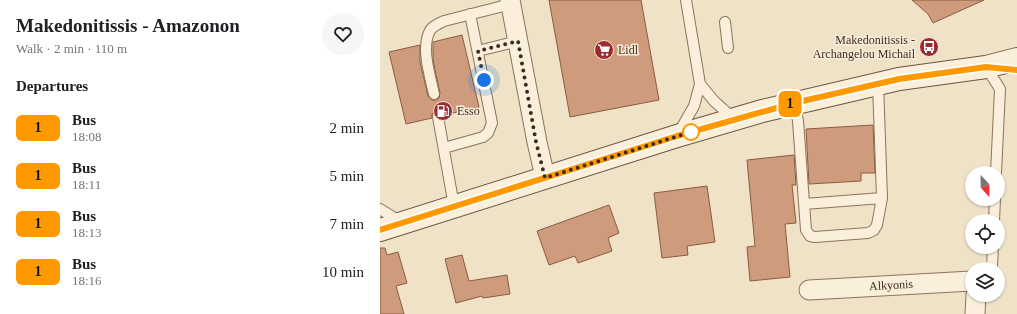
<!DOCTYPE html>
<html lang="en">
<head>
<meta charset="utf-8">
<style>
	body { margin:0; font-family:Georgia,serif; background:#f6f6f6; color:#202124; height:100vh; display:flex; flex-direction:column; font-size:15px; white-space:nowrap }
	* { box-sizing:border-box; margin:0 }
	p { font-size:13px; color:#757577 }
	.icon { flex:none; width:22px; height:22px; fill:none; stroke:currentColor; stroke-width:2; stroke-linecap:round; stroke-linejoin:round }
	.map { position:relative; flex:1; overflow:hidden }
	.sheet { display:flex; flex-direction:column; background:#fff; width:380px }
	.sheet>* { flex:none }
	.badge { padding:0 8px; border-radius:6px; font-size:14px; line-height:26px }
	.needle { width:26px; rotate:158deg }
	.fabs { position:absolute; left:585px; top:166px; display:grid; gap:8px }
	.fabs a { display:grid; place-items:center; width:40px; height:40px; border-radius:50%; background:#fff; box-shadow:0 1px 3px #0004; font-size:20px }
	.you { position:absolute; width:20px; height:20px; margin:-10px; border:3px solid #fff; border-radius:50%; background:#1a73e8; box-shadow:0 0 0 6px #1a73e833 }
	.map>.badge { position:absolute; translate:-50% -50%; box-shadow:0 0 0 2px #fff }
	h2 { padding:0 16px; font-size:15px; line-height:36px }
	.round { display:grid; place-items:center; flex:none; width:42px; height:42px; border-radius:21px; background:#f6f6f6 }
	.head { display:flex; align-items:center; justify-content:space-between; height:68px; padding:0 16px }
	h1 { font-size:19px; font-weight:700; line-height:30px }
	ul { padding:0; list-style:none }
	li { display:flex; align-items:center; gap:12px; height:48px; padding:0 16px }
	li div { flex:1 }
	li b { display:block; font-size:15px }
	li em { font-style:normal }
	li .badge { min-width:44px; font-weight:700; text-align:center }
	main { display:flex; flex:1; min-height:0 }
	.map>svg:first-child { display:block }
	.building { fill:#ce9b7d; stroke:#8b5b41 }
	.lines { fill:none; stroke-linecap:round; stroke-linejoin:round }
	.lane-casing { stroke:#8c735c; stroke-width:12 }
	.street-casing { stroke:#8c735c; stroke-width:21 }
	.secondary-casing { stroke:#6e543f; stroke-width:24 }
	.lane { stroke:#faefdb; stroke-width:10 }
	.street { stroke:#faefdb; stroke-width:19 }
	.secondary { stroke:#faefdb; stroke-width:22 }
	.line-casing { stroke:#fff; stroke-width:9 }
	.line { stroke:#f90; stroke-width:6 }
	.walk { stroke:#3c2c20; stroke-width:4; stroke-dasharray:0 7.2 }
	.stop-dot { fill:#fff; stroke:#f90; stroke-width:2 }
	.labels { text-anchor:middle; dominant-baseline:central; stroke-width:3; stroke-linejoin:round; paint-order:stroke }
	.poi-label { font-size:12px; fill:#3c2c20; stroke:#f6ecd7; text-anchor:start }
	.street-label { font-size:12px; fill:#3c2c20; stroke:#f6ecd7 }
</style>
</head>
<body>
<main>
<section class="sheet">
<div class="head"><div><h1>Makedonitissis - Amazonon</h1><p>Walk · 2 min · 110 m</p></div><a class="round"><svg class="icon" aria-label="heart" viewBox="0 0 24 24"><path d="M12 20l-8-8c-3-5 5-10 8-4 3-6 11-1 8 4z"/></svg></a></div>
<h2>Departures</h2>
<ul>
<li><span class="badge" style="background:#f90;color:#111">1</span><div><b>Bus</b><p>18:08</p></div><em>2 min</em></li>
<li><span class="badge" style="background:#f90;color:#111">1</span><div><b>Bus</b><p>18:11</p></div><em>5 min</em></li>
<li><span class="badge" style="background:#f90;color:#111">1</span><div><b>Bus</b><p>18:13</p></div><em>7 min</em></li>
<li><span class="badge" style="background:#f90;color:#111">1</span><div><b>Bus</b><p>18:16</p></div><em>10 min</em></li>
</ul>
</section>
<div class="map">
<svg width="637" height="314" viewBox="0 0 637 314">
	<rect width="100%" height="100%" fill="#efe2c7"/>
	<path class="building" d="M 169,0 L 261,0 L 279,100 L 190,117 Z
		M 532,0 L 604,0 L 553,23 L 548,14 Z
		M 82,35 L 99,107 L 64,115 L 61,111 L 56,111 L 52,114 L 52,118 L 26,124 L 9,52 L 40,45 L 40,62 L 48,96 L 52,100 L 56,100 L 59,98 L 60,93 L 53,60 L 53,42 Z
		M 493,125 L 495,173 L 481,173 L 481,181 L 429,184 L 426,129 Z
		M 414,155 L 416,185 L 412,185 L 416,223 L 405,224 L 410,277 L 370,281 L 367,247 L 375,246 L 367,160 Z
		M 327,186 L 335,242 L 307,246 L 308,255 L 282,258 L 274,193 Z
		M 229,205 L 239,233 L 228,238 L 232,251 L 198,263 L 195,256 L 169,265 L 157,231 Z
		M 0,248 L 5,248 L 7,255 L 18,252 L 27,283 L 16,286 L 24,314 L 0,314 Z
		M 82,255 L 89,281 L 127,275 L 130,294 L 103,298 L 102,296 L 76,303 L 65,259 Z"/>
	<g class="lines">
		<defs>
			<path id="lane" d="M 345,22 L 348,48
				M 98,51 L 138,41
				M 606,67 L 620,89 L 616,173
				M 320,84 L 334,101 L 354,119
				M 54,94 C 50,76 40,45 51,29 C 55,25 60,23 64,21 L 131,4
				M 414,103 L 418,121 L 426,230 L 430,236 L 435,237 L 488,233 L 494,230 L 497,225 L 502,198 L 498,83
				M 58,117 L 74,206
				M 298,134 L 314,106 L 320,84 L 306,0
				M 64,148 L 103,137 L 108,133 L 112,123 L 90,14
				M 424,204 L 502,198
				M 0,209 L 21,222
				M 614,221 L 615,199
				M 610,269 L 612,267 L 613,247"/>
			<path id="street" d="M 130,0 L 157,142 L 165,177
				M 429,290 L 592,281
				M 595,314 L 596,295"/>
			<path id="secondary" d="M 0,230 L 297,136 L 382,111 L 519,79 L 606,67 L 637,59"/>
		</defs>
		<use href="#lane" class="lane-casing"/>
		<use href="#street" class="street-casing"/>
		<use href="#secondary" class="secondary-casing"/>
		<use href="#lane" class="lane"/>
		<use href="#street" class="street"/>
		<use href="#secondary" class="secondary"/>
	</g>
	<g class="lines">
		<defs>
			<path id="line" d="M 0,230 L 297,136 L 414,103 L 519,79 L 606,67 L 637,70"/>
		</defs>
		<use href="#line" class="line-casing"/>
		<use href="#line" class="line"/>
		<path class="walk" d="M 104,80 L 98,51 L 138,41 L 156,142 L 165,178 L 311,132"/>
	</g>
	<defs>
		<symbol id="bus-disc" viewBox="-11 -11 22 22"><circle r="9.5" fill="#9c2b31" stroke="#f6ecd7"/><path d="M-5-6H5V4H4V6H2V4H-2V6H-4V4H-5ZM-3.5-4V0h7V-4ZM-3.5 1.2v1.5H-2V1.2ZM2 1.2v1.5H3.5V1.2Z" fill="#fff"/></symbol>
		<symbol id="supermarket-disc" viewBox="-11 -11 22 22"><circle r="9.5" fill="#9c2b31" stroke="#f6ecd7"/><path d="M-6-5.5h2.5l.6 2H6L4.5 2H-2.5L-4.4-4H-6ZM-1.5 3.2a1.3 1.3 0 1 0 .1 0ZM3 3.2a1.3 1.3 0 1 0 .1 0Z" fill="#fff"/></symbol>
		<symbol id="fuel-disc" viewBox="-11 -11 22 22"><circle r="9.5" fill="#9c2b31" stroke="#f6ecd7"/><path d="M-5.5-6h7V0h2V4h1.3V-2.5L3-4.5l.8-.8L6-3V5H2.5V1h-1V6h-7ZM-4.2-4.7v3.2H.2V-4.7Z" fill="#fff"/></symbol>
	</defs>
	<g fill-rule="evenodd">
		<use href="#bus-disc" x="538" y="36" width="22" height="22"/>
		<use href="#supermarket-disc" x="213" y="39" width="22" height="22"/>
		<use href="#fuel-disc" x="52" y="100" width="22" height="22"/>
	</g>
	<circle class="stop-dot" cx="311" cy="132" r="8"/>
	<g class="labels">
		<g class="poi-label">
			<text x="535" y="40" text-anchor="end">Makedonitissis -<tspan x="535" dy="14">Archangelou Michail</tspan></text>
			<text x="238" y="50">Lidl</text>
			<text x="77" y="111">Esso</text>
		</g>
		<g class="street-label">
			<text transform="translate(511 285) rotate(-3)">Alkyonis</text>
		</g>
	</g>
</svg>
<div class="fabs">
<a><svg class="needle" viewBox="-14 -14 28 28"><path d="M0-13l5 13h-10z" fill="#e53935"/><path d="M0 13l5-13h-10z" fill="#757577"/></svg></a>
<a><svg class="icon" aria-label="locate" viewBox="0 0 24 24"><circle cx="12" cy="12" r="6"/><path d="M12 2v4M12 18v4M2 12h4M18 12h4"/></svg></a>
<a><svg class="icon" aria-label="layers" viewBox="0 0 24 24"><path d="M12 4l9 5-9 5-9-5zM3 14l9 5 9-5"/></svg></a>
</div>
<div class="you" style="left:104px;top:80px"></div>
<b class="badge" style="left:410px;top:104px;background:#f90;color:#111">1</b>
</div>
</main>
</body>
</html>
